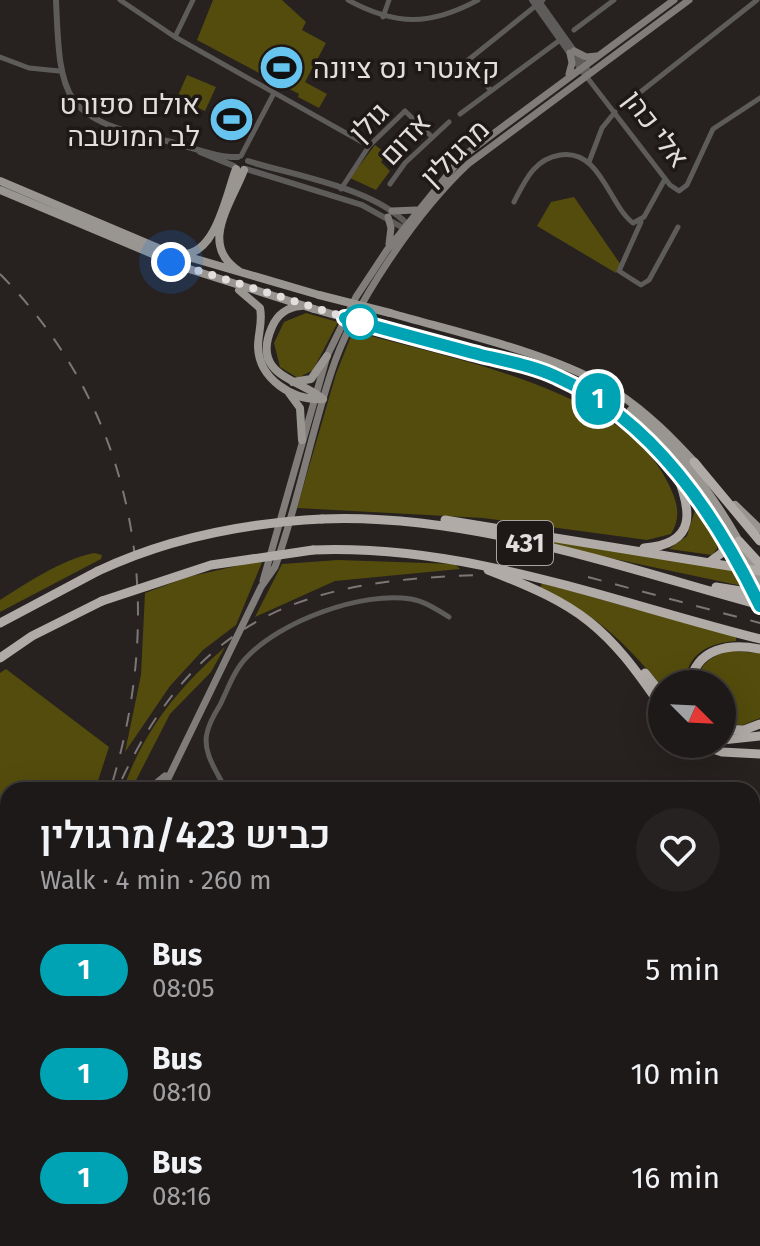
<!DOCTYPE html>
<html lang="en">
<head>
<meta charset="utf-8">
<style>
	body { margin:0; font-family:"Fira Sans",Heebo,sans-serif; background:#252221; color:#f1f3f6; height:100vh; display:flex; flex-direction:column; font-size:30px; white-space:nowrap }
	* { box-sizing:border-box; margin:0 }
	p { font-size:26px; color:#a0a0a2 }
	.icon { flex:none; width:44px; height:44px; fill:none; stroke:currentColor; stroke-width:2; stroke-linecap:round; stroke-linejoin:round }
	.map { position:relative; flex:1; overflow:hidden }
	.panel { position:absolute; left:0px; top:782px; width:760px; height:464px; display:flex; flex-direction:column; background:#1d1918; border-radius:24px 24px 0 0; box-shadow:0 8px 32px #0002,0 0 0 2px #3b3837 }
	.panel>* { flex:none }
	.badge { padding:0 16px; border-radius:26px; font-size:28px; line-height:52px }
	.needle { width:52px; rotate:114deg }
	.controls { position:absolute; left:648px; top:670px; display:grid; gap:16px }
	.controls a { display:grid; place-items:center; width:88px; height:88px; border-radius:50%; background:#1d1918; box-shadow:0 8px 32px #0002,0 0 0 2px #3b3837; font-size:40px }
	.you { position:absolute; width:40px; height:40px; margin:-20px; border:6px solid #fff; border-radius:50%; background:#1a73e8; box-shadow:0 0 0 12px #1a73e833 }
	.map>.badge { position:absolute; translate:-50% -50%; box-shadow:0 0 0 4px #fff }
	.round { display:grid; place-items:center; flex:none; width:84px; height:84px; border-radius:42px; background:#252221 }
	.summary { display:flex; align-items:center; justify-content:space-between; height:136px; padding:0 40px }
	h1 { font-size:38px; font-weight:600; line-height:60px }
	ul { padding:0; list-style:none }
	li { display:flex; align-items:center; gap:24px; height:104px; padding:0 40px }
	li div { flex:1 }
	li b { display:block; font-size:30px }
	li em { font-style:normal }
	li .badge { min-width:88px; font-weight:700; text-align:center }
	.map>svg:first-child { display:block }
	.green { fill:#544c0c }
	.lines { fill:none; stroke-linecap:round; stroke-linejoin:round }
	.minor { stroke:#5e5c5a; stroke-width:5 }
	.tertiary { stroke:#5e5c5a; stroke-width:6 }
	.secondary { stroke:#7f7c79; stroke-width:7 }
	.primary { stroke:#999590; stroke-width:8 }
	.motorway { stroke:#b0aba6; stroke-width:9 }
	.rail { stroke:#7c7776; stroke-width:2; stroke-dasharray:14 14; stroke-linecap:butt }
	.primary-bridge { stroke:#999590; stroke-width:8 }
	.motorway-bridge { stroke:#b0aba6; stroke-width:9 }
	.line-casing { stroke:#fff; stroke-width:18 }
	.line { stroke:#00a3b4; stroke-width:12 }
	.walk { stroke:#e2dedd; stroke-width:8; stroke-dasharray:0 14.4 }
	.stop-dot { fill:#fff; stroke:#00a3b4; stroke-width:4 }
	.labels { text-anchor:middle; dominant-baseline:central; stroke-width:7; stroke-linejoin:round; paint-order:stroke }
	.shield { fill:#1e1817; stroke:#a7a3a2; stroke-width:2 }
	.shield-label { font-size:26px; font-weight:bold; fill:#e2dedd }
	.poi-label { font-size:28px; fill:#e2dedd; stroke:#1e1817; text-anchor:start }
	.street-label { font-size:28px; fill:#e2dedd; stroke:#1e1817 }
</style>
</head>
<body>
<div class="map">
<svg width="760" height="1246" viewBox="0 0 760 1246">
	<rect width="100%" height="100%" fill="#272120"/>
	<path class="green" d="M 213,0 L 282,0 L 306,22 L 302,30 L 326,43 L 305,82 L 327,94 L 319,108 L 298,97 L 299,94 L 197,40 Z
		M 187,75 L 216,87 L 205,111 L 177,98 Z
		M 375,145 L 387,154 L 381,162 L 390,171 L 376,190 L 350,178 Z
		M 574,197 L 621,265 L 616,273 L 537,226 L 551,202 Z
		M 306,313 L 338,322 L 313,370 L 298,378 L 280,367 L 274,343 L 284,322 Z
		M 353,331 C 446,358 623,388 668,483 C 677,501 682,516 671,534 L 647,540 L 483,518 L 297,508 L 336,374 Z
		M 695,510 L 720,545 L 712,555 L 669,549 L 687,536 Z
		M 521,534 L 738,569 L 747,587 L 520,539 Z
		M 94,553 L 102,555 L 101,559 L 0,612 L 0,600 C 29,582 60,560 94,553 Z
		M 263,560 L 236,625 L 203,650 L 170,686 L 125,752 L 141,675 L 145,593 L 188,577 Z
		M 338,560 L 455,564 L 460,569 L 335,581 L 255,617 L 282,564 Z
		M 542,583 L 736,637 L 736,641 C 709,643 687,653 685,684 L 662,686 C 620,638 598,616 540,588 Z
		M 225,647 L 211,672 L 170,714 L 131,790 L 123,790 C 143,731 179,687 225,647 Z
		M 731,651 L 760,653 L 760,718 L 743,725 L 722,724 L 722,684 L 695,684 C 700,664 711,655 731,651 Z
		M 6,669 L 109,747 L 95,790 L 21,786 L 20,790 L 8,790 L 6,849 L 0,848 L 0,673 Z
		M 119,1238 L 307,1238 L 310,1239 L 308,1246 L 134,1246 Z"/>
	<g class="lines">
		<path class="minor" d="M 120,0 L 175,37 L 369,146
			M 348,0 C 396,26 430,26 478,0
			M 383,17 L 389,0
			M 574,30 L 614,0
			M 175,37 L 193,0
			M 0,57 L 29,68 L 59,71
			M 468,61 L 491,91
			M 452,73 L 543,0
			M 586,76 L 670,185 L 679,191 L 687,185 L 713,129 L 760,98
			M 624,105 L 757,0
			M 460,114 L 560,40
			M 241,156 L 274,93
			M 589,162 L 602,128 L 615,112
			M 390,184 L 405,163 L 449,122
			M 341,189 L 369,146 L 405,111 L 431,136
			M 514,202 C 525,181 534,159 560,155 C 601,149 608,204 633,223 L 644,217 L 665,179
			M 641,222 L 619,271 L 641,285 L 649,280 L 678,227
			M 226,790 C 218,773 202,753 207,733 C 209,724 215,713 220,705 C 228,689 234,670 247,657 C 281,621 362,591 411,599 C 424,601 438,610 449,617
			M 0,872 L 8,874
			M 0,1063 L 8,1038
			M 62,1246 L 65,1238
			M 395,1246 L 398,1238
			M 535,1246 L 538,1238
			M 541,1246 L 544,1238"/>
		<path class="tertiary" d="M 56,0 C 60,101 62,119 167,141 C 189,146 216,158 238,157
			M 532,0 L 583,72
			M 538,0 L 590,73
			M 200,152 L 234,166
			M 248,161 C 296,176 374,188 408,225
			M 246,169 L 362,205 L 405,229
			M 328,1238 L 350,1246
			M 342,1238 L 364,1246"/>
		<path class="secondary" d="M 574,51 L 586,57 L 597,56
			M 569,74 L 572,63 L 570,53
			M 392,211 L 416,210
			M 388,217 L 391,228 L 389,244
			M 263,581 L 327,356 L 356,297 L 387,250 L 462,157 L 674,0
			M 163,789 L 261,587 L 275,567 C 298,504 310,437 331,373 C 352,306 417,212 468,164 L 689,0
			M 148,790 L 165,776
			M 0,1161 L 8,1149
			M 0,1173 L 8,1161"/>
		<path class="primary" d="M 0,181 L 158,248 L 319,295
			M 0,190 L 186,268 L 314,309
			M 183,254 C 216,254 226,195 236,169
			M 239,271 C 199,245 230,206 244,170
			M 239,290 L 260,308 C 263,322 258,333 258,347 C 259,379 293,401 323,399
			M 301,306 C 287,307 277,315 272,327 C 250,376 300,379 323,399
			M 390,313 C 459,333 557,354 616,392 C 648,413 673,439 698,466
			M 384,329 L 544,372 L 618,412 L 660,450 L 744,572
			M 293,382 L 311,379 L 327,356
			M 289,393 L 300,408 L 302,440
			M 631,410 C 686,452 731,520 760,582
			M 735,505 L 760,529"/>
		<path class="motorway" d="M 694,462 L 760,541
			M 322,519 C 469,513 620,567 760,605
			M 445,520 L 760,571
			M 739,541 L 760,564
			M 644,548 C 698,544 692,510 675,470
			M 313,550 C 468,544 612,602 760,639
			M 711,561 L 723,552 L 722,536
			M 488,570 C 581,606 606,625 662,708
			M 716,587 L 760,594
			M 0,623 L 98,571
			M 0,658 L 32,636 L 102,601
			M 645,673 L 662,694
			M 690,684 C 696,648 729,643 760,649
			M 722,729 L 744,730 L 760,724
			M 722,740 L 760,736
			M 698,744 L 722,752 L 760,754"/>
		<path class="rail" d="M 0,274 C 138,414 168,606 110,790
			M 588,577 L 760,623
			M 122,779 C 201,612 310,579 485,575
			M 0,1085 L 8,1070"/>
		<path class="primary-bridge" d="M 319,295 L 390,313
			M 314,309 L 384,329
			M 747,579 L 759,603"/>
		<path class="motorway-bridge" d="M 98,571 C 168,538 246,523 322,519
			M 757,600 L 760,607
			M 102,601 L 211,565 L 313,550"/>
	</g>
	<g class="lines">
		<defs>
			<path id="line" d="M 345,318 C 390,331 436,343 481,355 C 506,361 534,366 557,377 C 653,420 716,515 760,606"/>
		</defs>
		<use href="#line" class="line-casing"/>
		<use href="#line" class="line"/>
		<path class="walk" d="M 171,262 L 360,322"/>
	</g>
	<defs>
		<symbol id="stadium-disc" viewBox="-11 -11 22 22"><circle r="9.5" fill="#66c4ef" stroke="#1e1817"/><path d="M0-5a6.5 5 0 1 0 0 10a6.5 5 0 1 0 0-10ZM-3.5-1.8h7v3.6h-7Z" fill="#111"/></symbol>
	</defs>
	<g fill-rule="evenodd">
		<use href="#stadium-disc" x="256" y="42" width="51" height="51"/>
		<use href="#stadium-disc" x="206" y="94" width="51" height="51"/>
	</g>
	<circle class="stop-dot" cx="360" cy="322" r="16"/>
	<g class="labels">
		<rect class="shield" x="497" y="521" width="56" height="44" rx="6"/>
		<g class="shield-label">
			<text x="525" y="543">431</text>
		</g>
		<g class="poi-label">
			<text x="313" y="68">קאנטרי נס ציונה</text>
			<text x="200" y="104" text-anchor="end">אולם ספורט<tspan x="200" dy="32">לב המושבה</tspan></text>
		</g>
		<g class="street-label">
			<text transform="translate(369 122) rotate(-45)">גולן</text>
			<text transform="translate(656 129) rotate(53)">אלי כהן</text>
			<text transform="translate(405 139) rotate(-47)">אדום</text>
			<text transform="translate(455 153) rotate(-44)">מרגולין</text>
		</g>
	</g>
</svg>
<div class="controls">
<a><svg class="needle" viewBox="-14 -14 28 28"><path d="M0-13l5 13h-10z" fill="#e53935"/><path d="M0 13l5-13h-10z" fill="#a0a0a2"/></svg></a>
</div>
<div class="you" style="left:171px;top:262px"></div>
<b class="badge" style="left:598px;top:399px;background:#00a3b4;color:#fff">1</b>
<section class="panel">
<div class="summary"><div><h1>כביש 423/מרגולין</h1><p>Walk · 4 min · 260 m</p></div><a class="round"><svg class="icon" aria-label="heart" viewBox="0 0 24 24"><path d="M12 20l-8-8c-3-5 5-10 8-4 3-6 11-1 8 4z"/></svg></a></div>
<ul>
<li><span class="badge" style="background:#00a3b4;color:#fff">1</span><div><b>Bus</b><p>08:05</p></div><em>5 min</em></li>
<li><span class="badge" style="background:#00a3b4;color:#fff">1</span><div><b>Bus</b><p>08:10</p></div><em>10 min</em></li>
<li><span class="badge" style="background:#00a3b4;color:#fff">1</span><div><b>Bus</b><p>08:16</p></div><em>16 min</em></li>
</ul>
</section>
</div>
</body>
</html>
